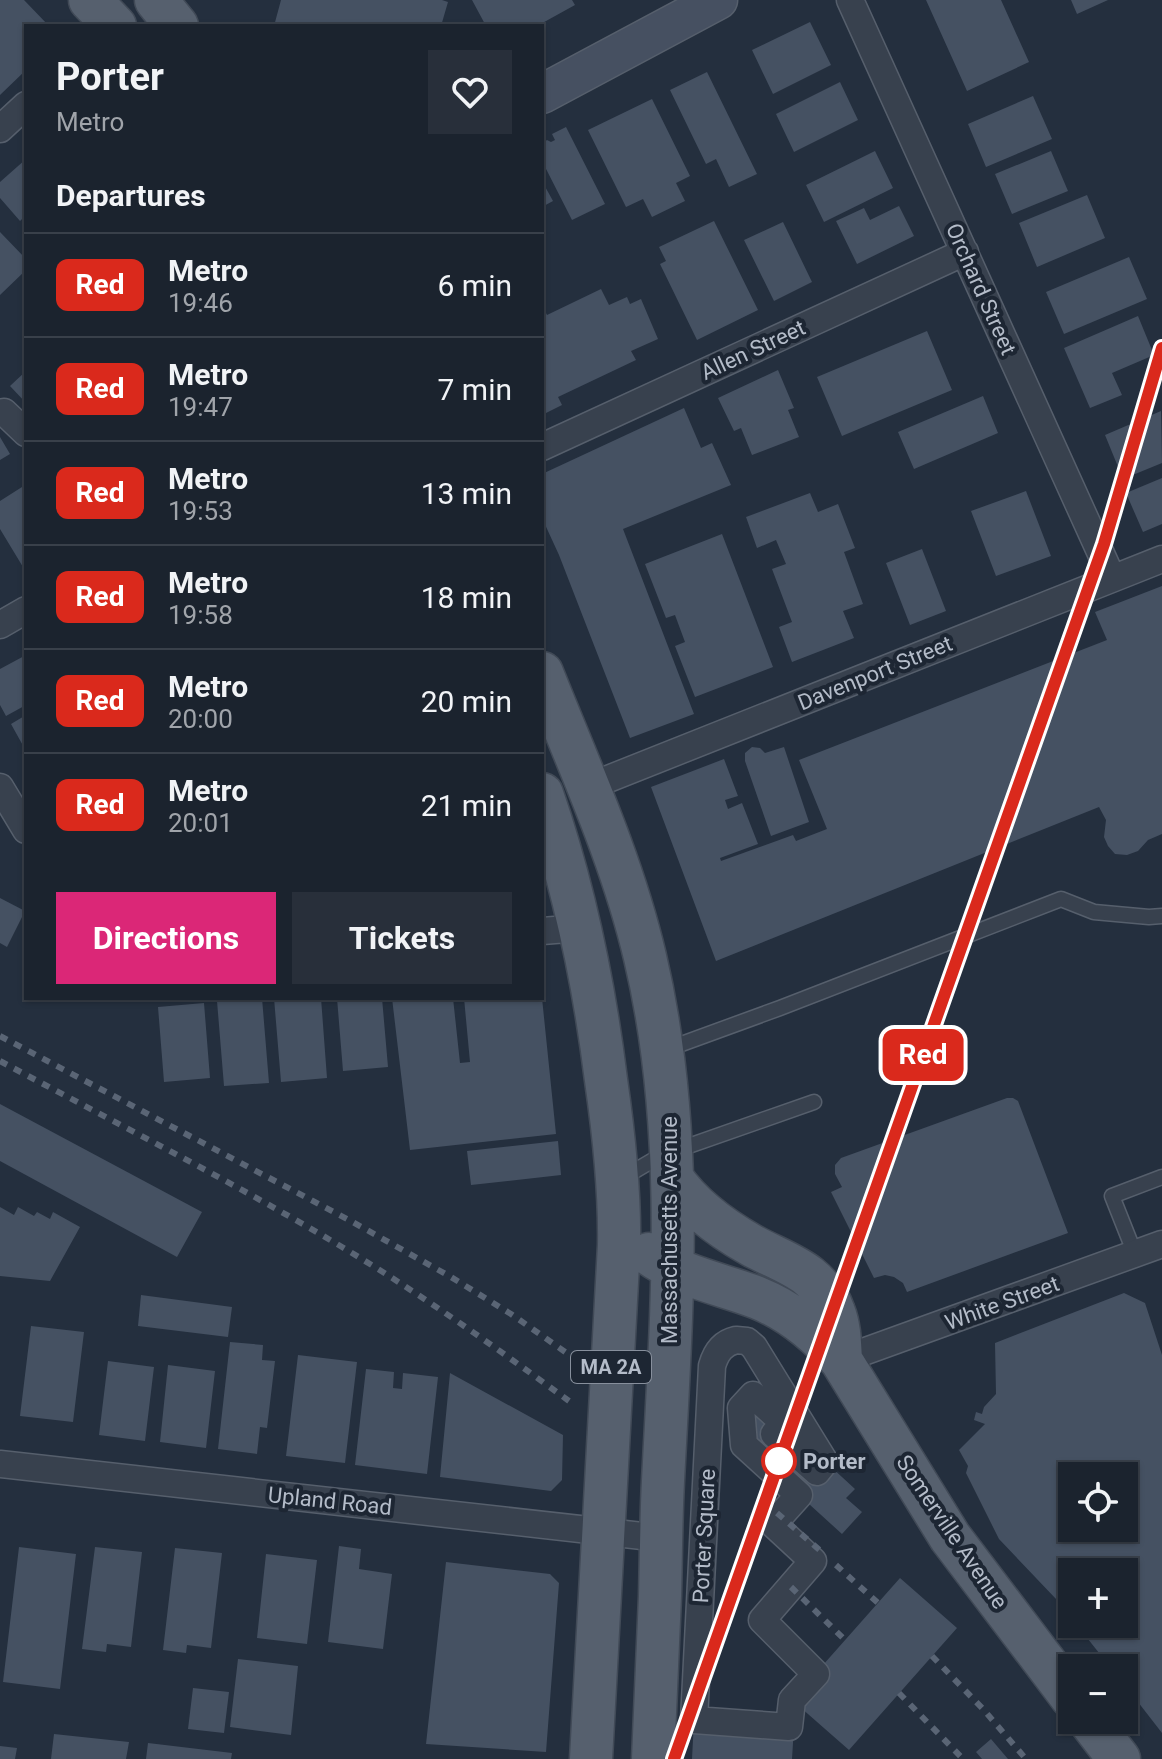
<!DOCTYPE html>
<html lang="en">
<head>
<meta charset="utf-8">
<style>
	body { margin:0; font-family:Roboto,sans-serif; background:#282f3a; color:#f1f3f6; height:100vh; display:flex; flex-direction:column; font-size:30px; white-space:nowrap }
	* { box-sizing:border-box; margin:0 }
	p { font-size:26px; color:#a0a4aa }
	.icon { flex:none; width:44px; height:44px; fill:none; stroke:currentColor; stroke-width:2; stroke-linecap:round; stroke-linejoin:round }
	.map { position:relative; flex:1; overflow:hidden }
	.sheet { position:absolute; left:24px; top:24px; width:520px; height:976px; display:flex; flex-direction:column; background:#1b232e; border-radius:0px; box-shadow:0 2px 6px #0004,0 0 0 2px #39404a }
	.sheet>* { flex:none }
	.badge { padding:0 16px; border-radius:12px; font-size:28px; line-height:52px }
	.tools { position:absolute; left:1058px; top:1462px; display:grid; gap:16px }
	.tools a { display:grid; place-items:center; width:80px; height:80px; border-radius:0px; background:#1b232e; box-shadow:0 2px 6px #0004,0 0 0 2px #39404a; font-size:40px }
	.map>.badge { position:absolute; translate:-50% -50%; box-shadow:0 0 0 4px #fff }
	h2 { padding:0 32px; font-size:30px; line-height:72px }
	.round { display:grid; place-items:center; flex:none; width:84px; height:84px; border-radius:0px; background:#282f3a }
	.head { display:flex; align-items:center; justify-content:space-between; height:136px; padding:0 32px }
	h1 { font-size:38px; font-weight:700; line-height:60px }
	.primary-button { display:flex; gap:16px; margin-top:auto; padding:16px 32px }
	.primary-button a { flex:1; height:92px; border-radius:0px; background:#db2777; color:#fff; font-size:32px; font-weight:700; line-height:92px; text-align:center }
	.primary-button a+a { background:#282f3a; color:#f1f3f6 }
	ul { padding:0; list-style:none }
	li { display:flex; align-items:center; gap:24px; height:104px; padding:0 32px; border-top:2px solid #39404a }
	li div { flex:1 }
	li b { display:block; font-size:30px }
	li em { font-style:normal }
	li .badge { min-width:88px; font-weight:700; text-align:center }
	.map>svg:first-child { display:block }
	.building { fill:#455162; fill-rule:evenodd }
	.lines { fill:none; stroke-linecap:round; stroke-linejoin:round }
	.lane-casing { stroke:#565f6c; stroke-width:17 }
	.street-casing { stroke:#565f6c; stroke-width:29 }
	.secondary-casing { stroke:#565f6c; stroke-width:41 }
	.primary-casing { stroke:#414a57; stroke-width:45 }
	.lane { stroke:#38414e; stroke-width:14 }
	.street { stroke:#38414e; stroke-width:26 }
	.secondary { stroke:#465061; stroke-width:38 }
	.primary { stroke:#56606e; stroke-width:42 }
	.rail { stroke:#5a6575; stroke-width:6; stroke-dasharray:8 8; stroke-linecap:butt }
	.line-casing { stroke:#fff; stroke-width:18 }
	.line { stroke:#da291c; stroke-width:12 }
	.stop-dot { fill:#fff; stroke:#da291c; stroke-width:4 }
	.labels { text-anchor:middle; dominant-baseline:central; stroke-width:8; stroke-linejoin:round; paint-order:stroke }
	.shield { fill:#1d2633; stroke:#878f9c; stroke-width:2 }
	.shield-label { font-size:20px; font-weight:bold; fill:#b4bcc9 }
	.street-label { font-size:22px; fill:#b4bcc9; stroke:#1d2633 }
	.stop-label { font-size:22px; font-weight:bold; fill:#b4bcc9; stroke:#1d2633; text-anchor:start }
</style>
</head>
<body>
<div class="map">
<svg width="1162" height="1759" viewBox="0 0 1162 1759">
	<rect width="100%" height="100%" fill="#242f3e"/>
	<path class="building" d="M 0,0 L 24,0 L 49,26 L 26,26 L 26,70 L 0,95 Z
		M 281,0 L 442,0 L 448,2 L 441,26 L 274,26 Z
		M 472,0 L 572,0 L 575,5 L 537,26 L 486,26 Z
		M 926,0 L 1001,0 L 1029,62 L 967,91 Z
		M 1071,0 L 1108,0 L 1077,14 Z
		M 810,22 L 831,65 L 773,94 L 752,50 Z
		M 707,72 L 757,174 L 729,187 L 716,159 L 706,164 L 670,90 Z
		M 840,82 L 858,120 L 794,152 L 776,114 Z
		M 1033,96 L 1052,139 L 986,167 L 968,124 Z
		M 652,99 L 690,176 L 676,183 L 685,201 L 652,217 L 643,199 L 626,207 L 588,130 Z
		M 566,127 L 605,204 L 572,220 L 542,161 L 544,142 L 547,140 L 551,142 L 555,140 L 552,134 Z
		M 875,151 L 893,188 L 824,222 L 806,185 Z
		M 1051,151 L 1068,191 L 1012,214 L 995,174 Z
		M 26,159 L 26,215 L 20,221 L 0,198 L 0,182 Z
		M 542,181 L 553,201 L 542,207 Z
		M 1087,195 L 1105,238 L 1037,267 L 1019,223 Z
		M 899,206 L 914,236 L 857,264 L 836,221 L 864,208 L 870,220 Z
		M 714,221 L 758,310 L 697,340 L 660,264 L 666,261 L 659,247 Z
		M 783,222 L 812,282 L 774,301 L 744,240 Z
		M 0,232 L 26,259 L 26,270 L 0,295 Z
		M 1129,257 L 1147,299 L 1064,334 L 1046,292 Z
		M 601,289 L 609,305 L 627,297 L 630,304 L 641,299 L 658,339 L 631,351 L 636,360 L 558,397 L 562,405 L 542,415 L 542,305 L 547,315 Z
		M 1138,316 L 1154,355 L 1112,373 L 1122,395 L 1090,408 L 1064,348 Z
		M 927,331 L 952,390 L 842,436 L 817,377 Z
		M 778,370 L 794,408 L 788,410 L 799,437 L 752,455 L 741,428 L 734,431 L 718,398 Z
		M 26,371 L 26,403 L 10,386 Z
		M 983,396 L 998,433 L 914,469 L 898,432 Z
		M 684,408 L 701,448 L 712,443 L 731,485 L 623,529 L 694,714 L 630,738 L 559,555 L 542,518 L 542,474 Z
		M 1161,411 L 1162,463 L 1123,479 L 1105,435 Z
		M 0,437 L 10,454 L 0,460 Z
		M 1162,478 L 1162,524 L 1143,532 L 1126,493 Z
		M 22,487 L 26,494 L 26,572 L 0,529 L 0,501 Z
		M 1026,491 L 1051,556 L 996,576 L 971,511 Z
		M 810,493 L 818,512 L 838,504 L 855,548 L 844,552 L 863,604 L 843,611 L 854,638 L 792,662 L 779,627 L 792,622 L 772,569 L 786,564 L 776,540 L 757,548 L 746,517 Z
		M 722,534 L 773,667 L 695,697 L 675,646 L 685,642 L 675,615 L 666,618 L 645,564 Z
		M 922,549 L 946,611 L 910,625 L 886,563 Z
		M 1162,586 L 1162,834 L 1148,840 L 1138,851 L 1127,855 L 1115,854 L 1108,846 L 1104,837 L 1106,820 L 1099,807 L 716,961 L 651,787 L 724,759 L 738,796 L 725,800 L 728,809 L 742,803 L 758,844 L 720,858 L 721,861 L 793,835 L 796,841 L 827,829 L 799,760 L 1107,640 L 1095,612 Z
		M 26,655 L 26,705 L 6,716 L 0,705 L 0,669 Z
		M 26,715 L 26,751 L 11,724 Z
		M 752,747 L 760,748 L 765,753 L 784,747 L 809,822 L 771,836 L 745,761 L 745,753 Z
		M 0,898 L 25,911 L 7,947 L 0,943 Z
		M 250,998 L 262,998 L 269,1083 L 224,1086 L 217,1001 Z
		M 274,998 L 321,998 L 327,1078 L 281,1082 Z
		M 337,998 L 382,998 L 388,1067 L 343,1071 Z
		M 392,998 L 453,998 L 460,1063 L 470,1062 L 464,998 L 542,998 L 556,1134 L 410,1150 Z
		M 204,1003 L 210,1078 L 164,1082 L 158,1007 Z
		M 1007,1098 L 1013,1098 L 1018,1101 L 1068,1233 L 907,1292 L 903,1283 L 894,1277 L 885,1275 L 874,1278 L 831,1192 L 842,1187 L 835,1174 L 835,1165 L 841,1158 Z
		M 0,1104 L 202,1212 L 177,1257 L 0,1161 Z
		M 558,1141 L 561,1175 L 471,1185 L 467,1151 Z
		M 0,1207 L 14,1215 L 18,1207 L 34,1216 L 37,1212 L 50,1219 L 53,1212 L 80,1227 L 50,1281 L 0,1276 Z
		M 1124,1293 L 1145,1303 L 1162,1355 L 1162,1733 L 1124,1684 L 1124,1668 L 1111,1668 L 1076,1624 L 1124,1624 L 1124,1572 L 1072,1572 L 1072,1618 L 1056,1599 L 999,1539 L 966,1473 L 968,1466 L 959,1450 L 985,1424 L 974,1420 L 976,1412 L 982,1414 L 984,1407 L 996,1394 L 995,1343 ZM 1072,1476 L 1124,1476 L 1124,1528 L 1072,1528 Z
		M 141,1295 L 232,1307 L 228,1337 L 138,1326 Z
		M 31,1326 L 84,1332 L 73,1422 L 20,1416 Z
		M 230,1342 L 263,1345 L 262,1360 L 275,1361 L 267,1428 L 260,1427 L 257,1454 L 218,1449 Z
		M 298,1355 L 357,1362 L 345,1463 L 286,1456 Z
		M 108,1361 L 154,1367 L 145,1441 L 99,1435 Z
		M 168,1365 L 215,1371 L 206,1448 L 160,1442 Z
		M 366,1369 L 394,1372 L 393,1388 L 402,1389 L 403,1373 L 438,1377 L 427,1474 L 355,1465 Z
		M 450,1373 L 563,1435 L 562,1480 L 551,1491 L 440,1477 Z
		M 753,1395 L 855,1489 L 846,1498 L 862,1512 L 842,1534 L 744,1445 Z
		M 339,1546 L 361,1549 L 359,1569 L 392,1574 L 383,1649 L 328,1642 Z
		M 19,1547 L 76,1554 L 60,1689 L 3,1682 Z
		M 95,1547 L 142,1552 L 131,1647 L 107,1644 L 106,1652 L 82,1649 Z
		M 175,1548 L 222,1553 L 211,1648 L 187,1645 L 186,1653 L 163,1650 Z
		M 266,1554 L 317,1560 L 307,1644 L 257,1638 Z
		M 446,1562 L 550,1574 L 559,1583 L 546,1752 L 426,1744 Z
		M 900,1578 L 957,1628 L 849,1750 L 792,1700 Z
		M 238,1659 L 298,1666 L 291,1735 L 230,1727 Z
		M 193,1688 L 229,1692 L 224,1733 L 188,1729 Z
		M 694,1720 L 794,1727 L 792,1759 L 692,1759 Z
		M 54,1734 L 129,1742 L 126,1759 L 51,1759 Z
		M 991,1739 L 1008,1759 L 982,1759 L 976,1752 Z
		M 148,1743 L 232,1753 L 231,1759 L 146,1759 Z
		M 0,1746 L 17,1748 L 15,1759 L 0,1759 Z"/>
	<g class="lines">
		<defs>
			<path id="lane" d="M 665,1050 L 780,1008 L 1061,899 L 1094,912 L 1149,917 L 1162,916
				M 621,1179 L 660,1156 L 814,1102
				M 1135,1254 L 1112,1196 L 1162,1177"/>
			<path id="street" d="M 850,0 L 1112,578
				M 0,129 L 26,105
				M 4,412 L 26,433
				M 542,447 L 965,252
				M 0,625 L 26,610
				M 0,787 L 26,830
				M 588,787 L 1162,559
				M 542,931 L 580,928
				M 736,1340 L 747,1341 L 754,1347 L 825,1462 L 817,1472 L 774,1434 L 784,1423 L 753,1395 L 741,1408 L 744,1445 L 799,1495 L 773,1524 L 813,1561 L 762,1620 L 816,1674 L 792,1700 L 789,1727 L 694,1720 L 712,1366 C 716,1352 723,1343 736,1340 Z
				M 841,1360 L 1162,1244
				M 0,1464 L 660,1538"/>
			<path id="secondary" d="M 542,94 L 718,0"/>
			<path id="primary" d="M 90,0 L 115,26
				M 156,0 L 177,26
				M 542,673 C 579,766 622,859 645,957 C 686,1129 672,1306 663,1481 C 661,1519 661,1557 660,1596 C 658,1650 655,1705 653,1759
				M 542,794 C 574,887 594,983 606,1080 C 614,1135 620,1190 619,1245 L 591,1759
				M 672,1178 C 692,1207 721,1228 751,1245 C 785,1264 819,1270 834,1312 C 840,1327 840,1344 841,1360
				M 649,1254 C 681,1277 722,1284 758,1298 C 790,1311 818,1334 841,1360 L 950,1537 L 1072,1698
				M 1089,1720 L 1119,1759"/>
		</defs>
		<use href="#lane" class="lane-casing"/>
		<use href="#street" class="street-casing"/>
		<use href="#secondary" class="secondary-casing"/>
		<use href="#primary" class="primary-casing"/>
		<use href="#lane" class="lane"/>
		<use href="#street" class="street"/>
		<use href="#secondary" class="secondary"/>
		<use href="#primary" class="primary"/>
		<path class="rail" d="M 0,1036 L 349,1220 L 451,1277 L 511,1314 L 571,1356
			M 0,1061 C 114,1122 231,1181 342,1247 C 421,1294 495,1347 569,1401
			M 777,1513 L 823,1553
			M 836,1565 L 878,1603
			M 791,1587 L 845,1640
			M 932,1656 L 983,1709 L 1026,1759
			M 899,1693 L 963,1759"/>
	</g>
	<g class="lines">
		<defs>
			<path id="line" d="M 674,1759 L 1104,544 L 1162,348"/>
		</defs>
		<use href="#line" class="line-casing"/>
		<use href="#line" class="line"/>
	</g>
	<circle class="stop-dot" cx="779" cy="1461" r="16"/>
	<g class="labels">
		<rect class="shield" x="571" y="1351" width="80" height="32" rx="6"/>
		<g class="shield-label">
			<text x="611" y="1367">MA 2A</text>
		</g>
		<g class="street-label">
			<text transform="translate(981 289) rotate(66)">Orchard Street</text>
			<text transform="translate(753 350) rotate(-25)">Allen Street</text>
			<text transform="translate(875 673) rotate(-22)">Davenport Street</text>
			<text transform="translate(669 1230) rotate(-90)">Massachusetts Avenue</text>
			<text transform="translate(1002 1303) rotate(-20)">White Street</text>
			<text transform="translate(330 1501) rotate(6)">Upland Road</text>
			<text transform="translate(952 1532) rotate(56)">Somerville Avenue</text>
			<text transform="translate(704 1536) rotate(-87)">Porter Square</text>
		</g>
		<g class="stop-label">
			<text x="803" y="1461">Porter</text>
		</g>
	</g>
</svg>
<div class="tools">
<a><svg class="icon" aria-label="locate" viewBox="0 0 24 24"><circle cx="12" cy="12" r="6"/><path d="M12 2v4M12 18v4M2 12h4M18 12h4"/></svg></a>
<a>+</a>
<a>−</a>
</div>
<b class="badge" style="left:923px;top:1055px;background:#da291c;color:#fff">Red</b>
<section class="sheet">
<div class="head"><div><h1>Porter</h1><p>Metro</p></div><a class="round"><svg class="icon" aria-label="heart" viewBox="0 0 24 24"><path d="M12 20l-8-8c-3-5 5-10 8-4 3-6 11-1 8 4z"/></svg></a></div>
<h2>Departures</h2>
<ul>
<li><span class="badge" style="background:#da291c;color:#fff">Red</span><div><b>Metro</b><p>19:46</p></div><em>6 min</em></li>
<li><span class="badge" style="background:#da291c;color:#fff">Red</span><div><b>Metro</b><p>19:47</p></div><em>7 min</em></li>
<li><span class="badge" style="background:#da291c;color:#fff">Red</span><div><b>Metro</b><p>19:53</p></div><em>13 min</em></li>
<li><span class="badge" style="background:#da291c;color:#fff">Red</span><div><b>Metro</b><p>19:58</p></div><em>18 min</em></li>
<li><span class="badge" style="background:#da291c;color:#fff">Red</span><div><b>Metro</b><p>20:00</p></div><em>20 min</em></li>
<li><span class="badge" style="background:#da291c;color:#fff">Red</span><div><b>Metro</b><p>20:01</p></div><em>21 min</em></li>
</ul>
<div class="primary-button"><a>Directions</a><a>Tickets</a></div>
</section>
</div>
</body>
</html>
